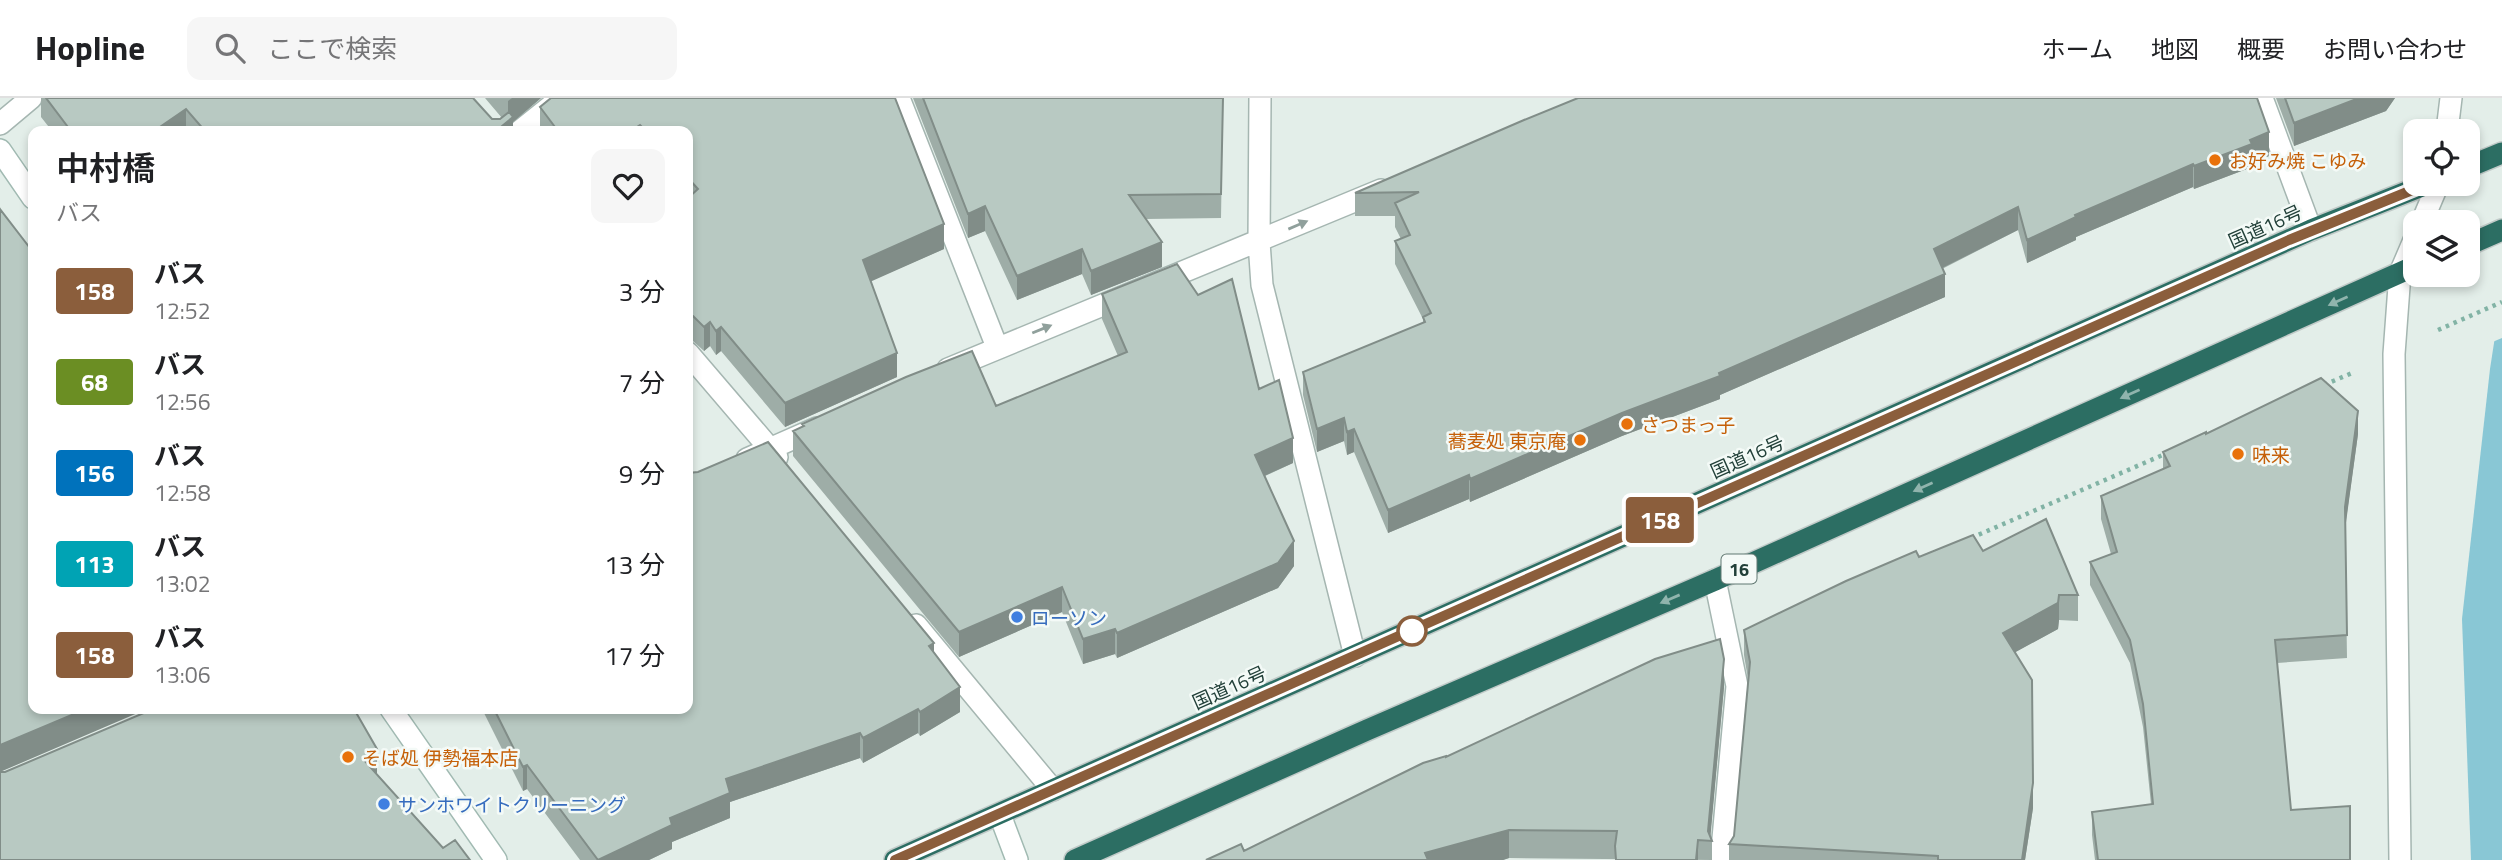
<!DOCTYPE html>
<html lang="ja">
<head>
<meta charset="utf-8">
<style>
	body { margin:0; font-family:"Titillium Web","Noto Sans JP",sans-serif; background:#f6f6f6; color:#202124; height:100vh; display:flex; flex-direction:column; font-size:26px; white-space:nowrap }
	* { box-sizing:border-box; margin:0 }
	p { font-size:23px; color:#757577 }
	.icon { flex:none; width:38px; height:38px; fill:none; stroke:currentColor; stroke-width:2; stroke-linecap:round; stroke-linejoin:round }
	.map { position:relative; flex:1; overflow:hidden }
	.side { position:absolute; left:28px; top:28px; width:665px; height:588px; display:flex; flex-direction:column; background:#fff; border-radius:14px; box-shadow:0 4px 10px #0003 }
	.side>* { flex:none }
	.badge { padding:0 14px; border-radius:5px; font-size:24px; line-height:46px }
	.tools { position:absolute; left:2403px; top:21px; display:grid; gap:14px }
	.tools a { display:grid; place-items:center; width:77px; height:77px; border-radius:14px; background:#fff; box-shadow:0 4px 10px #0003; font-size:35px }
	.map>.badge { position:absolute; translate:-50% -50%; box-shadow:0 0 0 4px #fff }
	.round { display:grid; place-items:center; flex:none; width:74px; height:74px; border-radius:14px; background:#f6f6f6 }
	.headline { display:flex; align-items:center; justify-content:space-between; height:119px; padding:0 28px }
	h1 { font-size:33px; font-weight:600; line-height:52px }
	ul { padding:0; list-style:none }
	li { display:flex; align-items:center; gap:21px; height:91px; padding:0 28px }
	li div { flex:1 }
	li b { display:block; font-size:26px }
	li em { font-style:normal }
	li .badge { min-width:77px; font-weight:700; text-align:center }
	header { display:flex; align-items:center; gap:42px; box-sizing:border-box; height:98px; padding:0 35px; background:#fff; border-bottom:2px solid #e0e0e0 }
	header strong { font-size:33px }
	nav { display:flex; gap:38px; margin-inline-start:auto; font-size:24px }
	.search { width:490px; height:63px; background:#f6f6f6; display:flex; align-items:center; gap:18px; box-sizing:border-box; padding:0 24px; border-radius:14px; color:#757577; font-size:26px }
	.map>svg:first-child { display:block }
	.water { fill:#89c7d5 }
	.pier { fill:#e3eee9 }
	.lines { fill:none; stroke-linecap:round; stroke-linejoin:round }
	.lane-casing { stroke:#a5b6b1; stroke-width:24 }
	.street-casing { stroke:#a5b6b1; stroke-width:24 }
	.secondary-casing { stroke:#a1bab2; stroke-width:24 }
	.highway-casing { stroke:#c1cac8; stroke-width:24 }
	.path { stroke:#82b3a5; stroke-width:4.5; stroke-dasharray:3.5 5; stroke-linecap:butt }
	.lane { stroke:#fff; stroke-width:21 }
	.street { stroke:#fff; stroke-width:21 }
	.secondary { stroke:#fff; stroke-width:21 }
	.highway { stroke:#2c6e63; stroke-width:21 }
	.wall { fill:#9eada7 }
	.shaded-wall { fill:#818d88 }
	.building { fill:#b8c9c2; stroke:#818d88; stroke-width:2 }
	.oneway { fill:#90a09c }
	.oneway2 { fill:#90b4ad }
	.line-casing { stroke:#fff; stroke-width:16 }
	.line { stroke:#8b5e3c; stroke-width:10 }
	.food-dot { fill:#e8710a; stroke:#f4faf7; stroke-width:2.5 }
	.shop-dot { fill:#3f7fe0; stroke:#f4faf7; stroke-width:2.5 }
	.stop-dot { fill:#fff; stroke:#8b5e3c; stroke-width:3.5 }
	.labels { text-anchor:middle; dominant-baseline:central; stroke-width:5; stroke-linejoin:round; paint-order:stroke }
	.shield { fill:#f4faf7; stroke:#617872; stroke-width:2 }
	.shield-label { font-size:18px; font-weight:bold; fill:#224039 }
	.food-label { font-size:19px; fill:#c56008; stroke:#f4faf7; text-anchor:start }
	.street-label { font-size:19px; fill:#224039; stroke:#f4faf7 }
	.shop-label { font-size:19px; fill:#366cbe; stroke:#f4faf7; text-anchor:start }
</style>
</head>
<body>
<header>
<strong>Hopline</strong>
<div class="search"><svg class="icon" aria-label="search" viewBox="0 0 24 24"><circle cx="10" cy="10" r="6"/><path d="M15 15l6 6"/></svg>ここで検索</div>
<nav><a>ホーム</a><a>地図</a><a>概要</a><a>お問い合わせ</a></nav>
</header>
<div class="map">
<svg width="2502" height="762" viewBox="0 0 2502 762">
	<rect width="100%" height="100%" fill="#e3eee9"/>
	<path class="water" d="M 2502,193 L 2502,762 L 2471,762 L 2462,521 L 2490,271 Z"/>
	<path class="pier" d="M 2502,189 L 2502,240 L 2490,245 L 2499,192 Z"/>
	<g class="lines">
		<defs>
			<path id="lane" d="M 520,33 L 561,0
				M 1715,482 L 1737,588 L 1721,762"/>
			<path id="street" d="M 899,0 L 997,249
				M 1260,0 L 1259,144 L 1262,187 L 1355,558
				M 2262,0 L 2311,132
				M 0,26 L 31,0
				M 2447,33 L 2451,0
				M 2422,124 L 2438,86
				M 688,255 L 777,359
				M 948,271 L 1381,92
				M 747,361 L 817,330
				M 916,527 L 1053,692
				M 2400,762 L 2394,256 L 2400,175 L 2415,140"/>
			<path id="secondary" d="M 0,52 L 33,100
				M 391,611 L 496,762
				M 1000,717 L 1017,762"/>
			<path id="highway" d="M 2468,69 L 2502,55
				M 2468,147 L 2502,132
				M 895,762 L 2311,132 L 2427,86
				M 1075,762 L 1367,632 L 1715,482 L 2415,168"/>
		</defs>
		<use href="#lane" class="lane-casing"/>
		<use href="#street" class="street-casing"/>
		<use href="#secondary" class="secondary-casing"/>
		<use href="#highway" class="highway-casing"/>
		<path class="path" d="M 2438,232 L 2502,204
			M 2324,287 L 2352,275
			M 1971,440 L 2165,356"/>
		<use href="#lane" class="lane"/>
		<use href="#street" class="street"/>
		<use href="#secondary" class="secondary"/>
		<use href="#highway" class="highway"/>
	</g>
	<path class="wall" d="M 41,0 L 473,0 L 492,21 L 500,21 L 502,20 L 485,0 L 541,0 L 513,24 L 513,33 L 52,33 L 41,19 Z
		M 895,0 L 944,151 L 870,183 L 897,279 L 785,329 L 721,253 L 716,257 L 710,248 L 704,253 L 693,243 L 688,242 L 688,33 L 540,33 L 540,9 Z
		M 913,0 L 1223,0 L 1221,120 L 1146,121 L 1162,169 L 1091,197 L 1082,176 L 1017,202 L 985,133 L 968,140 Z
		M 2276,0 L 2395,0 L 2386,13 L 2294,48 Z
		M 2269,58 L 2252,64 L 2252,69 L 2194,91 L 2193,89 L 2076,139 L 2076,142 L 2027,165 L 2018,132 L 1942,171 L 1945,199 L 1720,297 L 1720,301 L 1622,338 L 1470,404 L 1469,401 L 1388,435 L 1354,354 L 1347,357 L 1344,343 L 1317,354 L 1303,297 L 1303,274 L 1423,225 L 1423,221 L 1395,166 L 1395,143 L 1401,141 L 1395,129 L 1395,118 L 1355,118 L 1355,95 Z
		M 1102,196 L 1259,291 L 1293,365 L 1265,378 L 1294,468 L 1278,490 L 1117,560 L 1115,556 L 1083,566 L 1062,514 L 959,559 L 793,358 L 793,333 L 802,329 L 802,326 L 996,308 L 1118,258 L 1102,221 Z
		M 2206,336 L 2358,336 L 2345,429 L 2347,560 L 2277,565 L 2291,712 L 2350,762 L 2095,762 L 2092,737 L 2092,714 L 2151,706 L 2143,629 L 2130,565 L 2090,487 L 2090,464 L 2111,456 L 2101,421 L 2101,398 L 2163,371 L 2163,354 Z
		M 1983,453 L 2078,497 L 2078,523 L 2059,522 L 2058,531 L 2015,554 L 2033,710 L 2025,762 L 1729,762 L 1729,746 L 1734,738 L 1748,581 L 1744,557 L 1744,532 L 1919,459 Z
		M 934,555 L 960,614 L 920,638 L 918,635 L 863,665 L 860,660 L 730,704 L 730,720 L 672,744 L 672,751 L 649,762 L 580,762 L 527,691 L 523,693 L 482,611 L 688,611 Z
		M 1724,589 L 1710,739 L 1712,743 L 1712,762 L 1509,760 L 1503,762 L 1206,762 L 1244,753 L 1446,659 Z"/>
	<path class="shaded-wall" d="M 512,0 L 541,0 L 513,24 L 513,33 L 496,33 L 508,22 L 508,3 Z
		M 2359,0 L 2395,0 L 2386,13 L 2294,48 L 2294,25 Z
		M 186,11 L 186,33 L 154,33 Z
		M 640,27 L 640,33 L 631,33 Z
		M 2269,34 L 2269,58 L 2252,64 L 2252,69 L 2194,91 L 2194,68 L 2250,42 Z
		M 2193,66 L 2193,89 L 2076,139 L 2076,142 L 2027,165 L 2027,142 L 2075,117 Z
		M 985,108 L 985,133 L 968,140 L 968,116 Z
		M 2018,109 L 2018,132 L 1934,174 L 1934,151 Z
		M 944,126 L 944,151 L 863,187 L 863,162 Z
		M 1162,144 L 1162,169 L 1091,197 L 1091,173 Z
		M 1082,151 L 1082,176 L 1017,202 L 1017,178 Z
		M 1945,176 L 1945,199 L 1720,297 L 1720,301 L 1622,338 L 1470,404 L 1470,381 L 1622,315 L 1719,275 Z
		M 710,224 L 710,248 L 704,253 L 704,229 Z
		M 721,229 L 721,253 L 716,257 L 716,233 Z
		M 897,255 L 897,279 L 785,329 L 785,305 Z
		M 2358,313 L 2358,336 L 2345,432 L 2345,409 Z
		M 1344,320 L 1344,343 L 1317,354 L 1317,331 Z
		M 1354,331 L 1354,354 L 1347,357 L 1347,334 Z
		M 1293,340 L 1293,365 L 1255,382 L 1255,357 Z
		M 1469,377 L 1469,401 L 1388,435 L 1388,412 Z
		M 1294,443 L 1294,468 L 1278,490 L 1117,560 L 1117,535 Z
		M 1062,489 L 1062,514 L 959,559 L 959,534 Z
		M 2059,497 L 2059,522 L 2058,531 L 2003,561 L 2003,535 Z
		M 1115,531 L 1115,556 L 1083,566 L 1083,541 Z
		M 934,545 L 934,570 L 929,548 Z
		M 1724,561 L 1724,589 L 1710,743 L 1708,733 Z
		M 960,589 L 960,614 L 920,638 L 920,614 Z
		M 86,611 L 147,611 L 0,674 L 0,647 Z
		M 918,611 L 918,635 L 863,665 L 863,640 Z
		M 860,635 L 860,660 L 730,704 L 730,720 L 672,744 L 672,751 L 649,762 L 598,762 L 670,720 L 726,681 Z
		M 377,651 L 377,678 L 363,661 Z
		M 527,667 L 527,691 L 523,693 L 523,669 Z
		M 2033,685 L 2033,710 L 2025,762 L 2022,762 Z
		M 1509,732 L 1509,760 L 1503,762 L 1425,762 L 1425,755 Z
		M 1698,742 L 1698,762 L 1696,762 Z"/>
	<path class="building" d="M 46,0 L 473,0 L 492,21 L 500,21 L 509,14 L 513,19 L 496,33 L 205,33 L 186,11 L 154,33 L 71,33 Z
		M 551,0 L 895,0 L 944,126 L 863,162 L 897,255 L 785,305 L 721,229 L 716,233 L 710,224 L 704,229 L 693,218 L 688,218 L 688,100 L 698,91 L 688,80 L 688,33 L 646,33 L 640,27 L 631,33 L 558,33 L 540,9 Z
		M 923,0 L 1223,0 L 1221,96 L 1129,97 L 1162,144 L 1091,173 L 1082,151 L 1017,178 L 985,108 L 968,116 Z
		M 1578,0 L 2257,0 L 2269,34 L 2250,42 L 2252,46 L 2194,68 L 2193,66 L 2075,117 L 2076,119 L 2027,142 L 2018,109 L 1934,151 L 1945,176 L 1719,275 L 1720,278 L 1622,315 L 1470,381 L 1469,377 L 1388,412 L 1354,331 L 1347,334 L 1344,320 L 1317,331 L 1303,274 L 1425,224 L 1423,219 L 1431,215 L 1395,143 L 1410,137 L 1395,105 L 1419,94 L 1355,95 L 1524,22 Z
		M 2285,0 L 2359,0 L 2294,25 Z
		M 0,111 L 33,154 L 33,611 L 86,611 L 0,647 Z
		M 1177,166 L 1198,197 L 1232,181 L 1259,291 L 1279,282 L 1293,340 L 1255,357 L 1294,443 L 1278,465 L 1117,535 L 1115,531 L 1083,541 L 1062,489 L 959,534 L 793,333 L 804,328 L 802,326 L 906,279 L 972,253 L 996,308 L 1127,254 L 1102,196 Z
		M 2321,280 L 2358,313 L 2345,409 L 2347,537 L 2275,542 L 2291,712 L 2350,708 L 2350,762 L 2098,762 L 2092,714 L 2153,706 L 2143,606 L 2130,542 L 2090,464 L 2117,454 L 2101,398 L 2170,368 L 2163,354 L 2206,334 L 2206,336 Z
		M 768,344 L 934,545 L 929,548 L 960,589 L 920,614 L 918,611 L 863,640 L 860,635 L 726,681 L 730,695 L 670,720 L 672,727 L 598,762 L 527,667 L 523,669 L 494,611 L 688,611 L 688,375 L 698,374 Z
		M 2046,421 L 2078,497 L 2059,497 L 2058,505 L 2003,535 L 2032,582 L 2033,685 L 2022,762 L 1938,762 L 1938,758 L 1729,746 L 1734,738 L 1750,564 L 1744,532 L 1846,483 L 1916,453 L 1919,459 L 1973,437 L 1983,453 Z
		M 1720,541 L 1724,561 L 1708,733 L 1712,743 L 1698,742 L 1696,762 L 1616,762 L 1615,748 L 1617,733 L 1509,732 L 1425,755 L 1428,762 L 1206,762 L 1241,746 L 1244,753 L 1423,665 L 1446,658 L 1446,659 L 1655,561 Z
		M 153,611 L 354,611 L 377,651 L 363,661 L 443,750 L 455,742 L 470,762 L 0,762 L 0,674 L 5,674 Z"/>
	<defs><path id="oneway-solid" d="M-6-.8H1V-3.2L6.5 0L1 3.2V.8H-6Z" transform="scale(1.75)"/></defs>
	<g class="oneway">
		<use href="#oneway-solid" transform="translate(1298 127) rotate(-23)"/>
		<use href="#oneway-solid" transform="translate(1042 231) rotate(-22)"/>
	</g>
	<g class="oneway2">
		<use href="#oneway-solid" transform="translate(2338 203) rotate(156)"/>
		<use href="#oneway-solid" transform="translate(2130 296) rotate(156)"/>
		<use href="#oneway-solid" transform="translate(1923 389) rotate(156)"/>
		<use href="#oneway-solid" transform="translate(1670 501) rotate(157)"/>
	</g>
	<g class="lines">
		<defs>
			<path id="line" d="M 895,762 L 2289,142 L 2427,86"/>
		</defs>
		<use href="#line" class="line-casing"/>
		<use href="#line" class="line"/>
	</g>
	<g class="food-dot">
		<circle cx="2215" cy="62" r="7"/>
		<circle cx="1627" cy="326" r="7"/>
		<circle cx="1580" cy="342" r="7"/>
		<circle cx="2238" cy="356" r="7"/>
		<circle cx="348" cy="659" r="7"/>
	</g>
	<g class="shop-dot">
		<circle cx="1017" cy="519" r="7"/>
		<circle cx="384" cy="706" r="7"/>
	</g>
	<circle class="stop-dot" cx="1412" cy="533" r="14"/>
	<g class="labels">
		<rect class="shield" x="1721.5" y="456.5" width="35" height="29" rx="5"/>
		<g class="shield-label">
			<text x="1739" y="471">16</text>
		</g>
		<g class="food-label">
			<text x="2229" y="62">お好み焼 こゆみ</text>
			<text x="1641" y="326">さつまっ子</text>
			<text x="1566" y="342" text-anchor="end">蕎麦処 東京庵</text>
			<text x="2252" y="356">味来</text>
			<text x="362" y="659">そば処 伊勢福本店</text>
		</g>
		<g class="street-label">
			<text transform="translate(2265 128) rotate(-24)">国道16号</text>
			<text transform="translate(1747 358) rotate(-24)">国道16号</text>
			<text transform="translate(1229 589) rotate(-24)">国道16号</text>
		</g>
		<g class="shop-label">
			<text x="1031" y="519">ローソン</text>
			<text x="398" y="706">サンホワイトクリーニング</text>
		</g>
	</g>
</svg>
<div class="tools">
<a><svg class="icon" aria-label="locate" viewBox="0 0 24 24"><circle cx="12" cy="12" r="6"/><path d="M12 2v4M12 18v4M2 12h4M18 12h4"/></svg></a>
<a><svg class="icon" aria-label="layers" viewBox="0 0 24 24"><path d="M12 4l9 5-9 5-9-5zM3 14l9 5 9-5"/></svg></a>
</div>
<b class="badge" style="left:1660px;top:422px;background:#8b5e3c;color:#fff">158</b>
<section class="side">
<div class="headline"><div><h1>中村橋</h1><p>バス</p></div><a class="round"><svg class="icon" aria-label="heart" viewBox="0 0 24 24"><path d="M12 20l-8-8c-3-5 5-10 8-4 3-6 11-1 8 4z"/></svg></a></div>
<ul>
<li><span class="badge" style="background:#8b5e3c;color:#fff">158</span><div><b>バス</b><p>12:52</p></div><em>3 分</em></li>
<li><span class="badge" style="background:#6b8e23;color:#fff">68</span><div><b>バス</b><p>12:56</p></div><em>7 分</em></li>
<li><span class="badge" style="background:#0072bc;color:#fff">156</span><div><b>バス</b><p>12:58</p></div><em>9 分</em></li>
<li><span class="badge" style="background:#00a3b4;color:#fff">113</span><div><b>バス</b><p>13:02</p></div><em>13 分</em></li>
<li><span class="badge" style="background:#8b5e3c;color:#fff">158</span><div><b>バス</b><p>13:06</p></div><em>17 分</em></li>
</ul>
</section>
</div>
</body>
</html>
